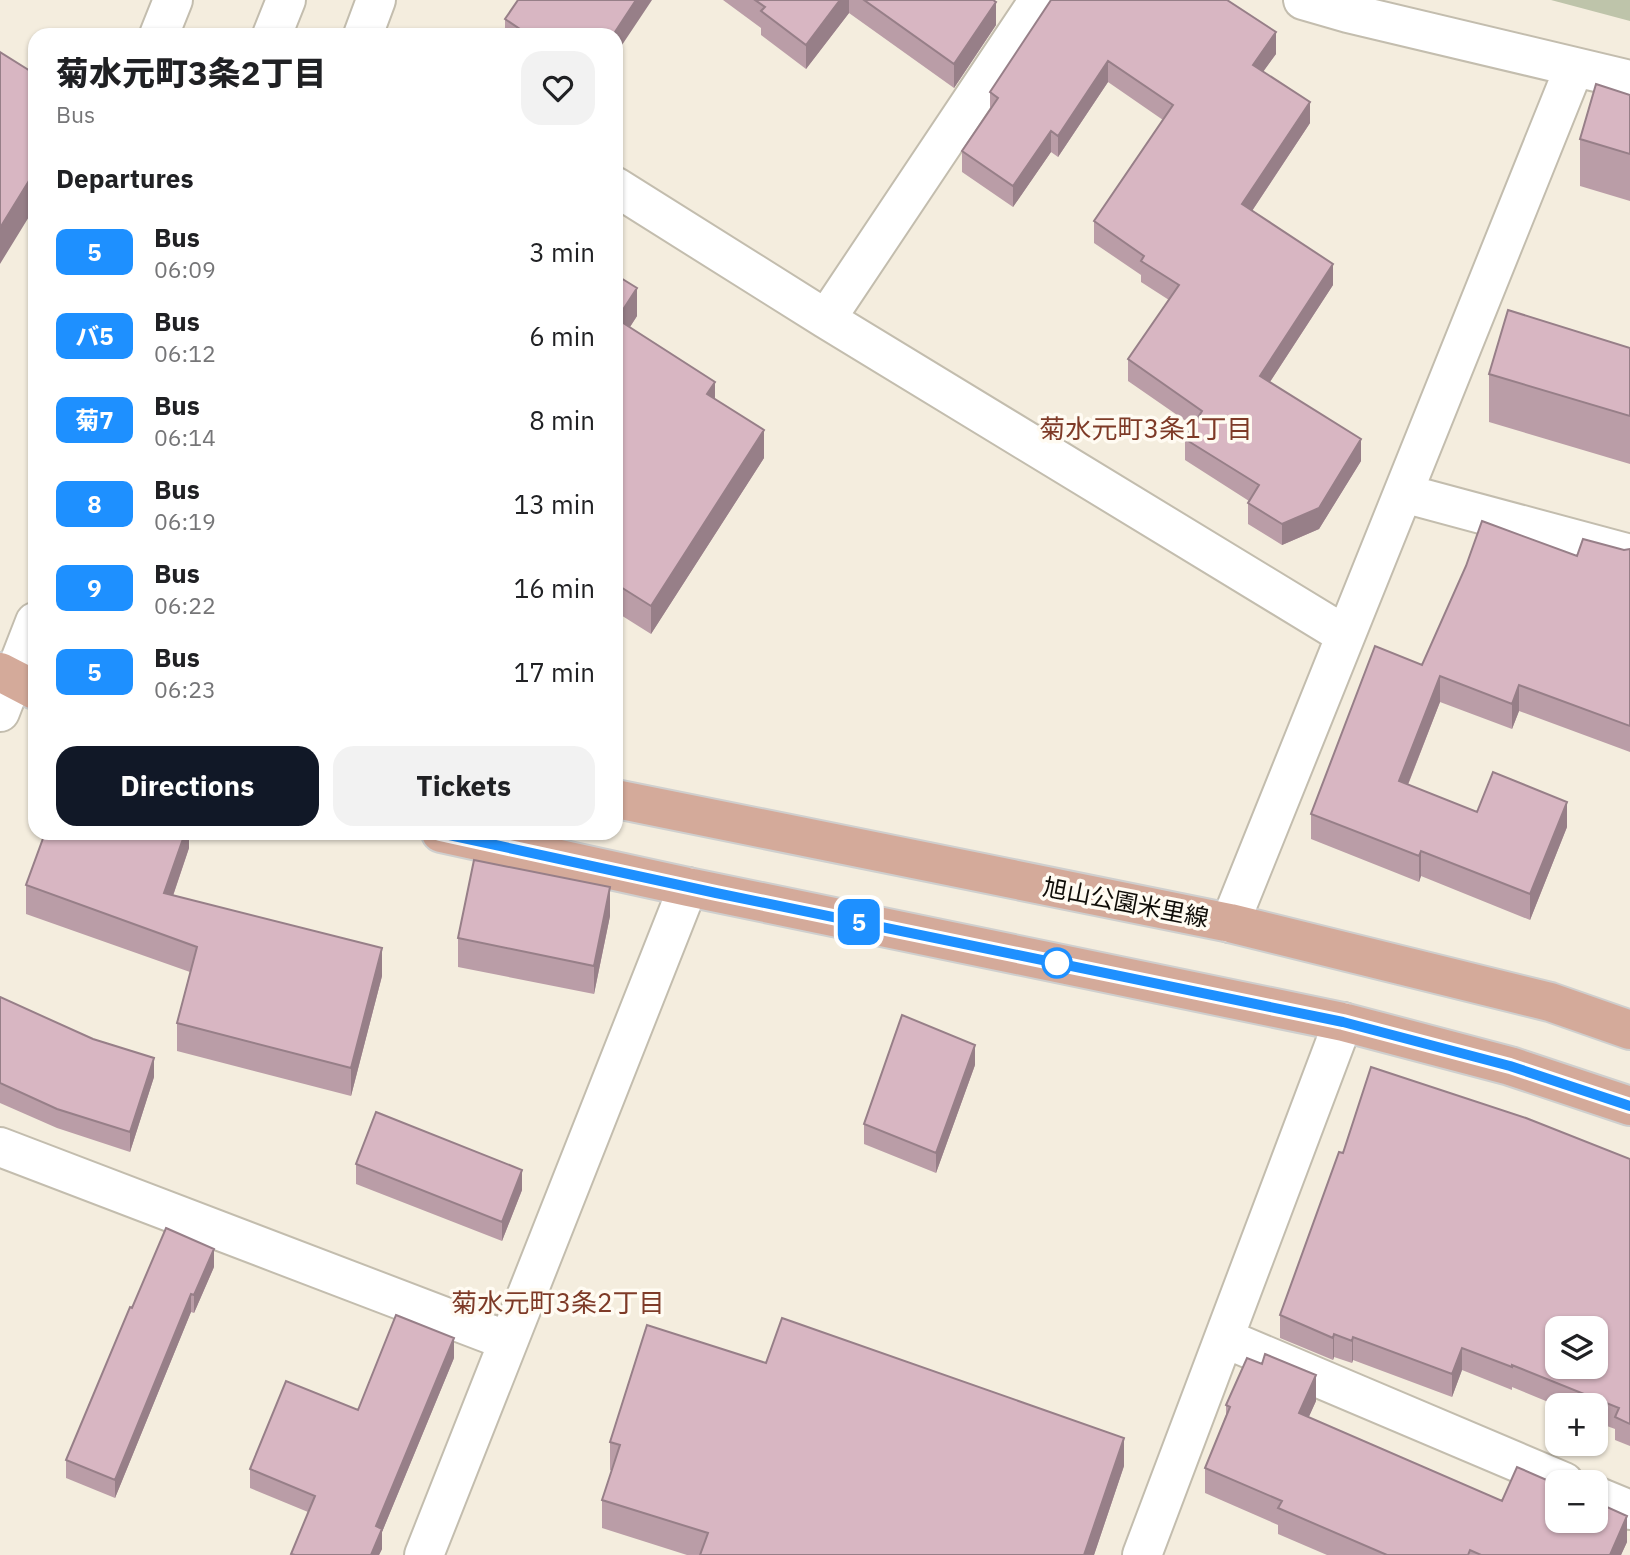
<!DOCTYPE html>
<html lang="en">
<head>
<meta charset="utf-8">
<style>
	body { margin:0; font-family:"IBM Plex Sans","Noto Sans JP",sans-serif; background:#f2f2f2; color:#202124; height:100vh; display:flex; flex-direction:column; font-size:26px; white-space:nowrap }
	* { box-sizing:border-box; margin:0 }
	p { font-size:23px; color:#757577 }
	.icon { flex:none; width:38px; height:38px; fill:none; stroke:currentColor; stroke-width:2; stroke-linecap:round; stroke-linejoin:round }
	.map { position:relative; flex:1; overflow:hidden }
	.panel { position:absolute; left:28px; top:28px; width:595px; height:812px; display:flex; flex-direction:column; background:#fff; border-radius:21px; box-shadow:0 2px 5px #0004 }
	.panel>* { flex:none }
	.badge { padding:0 14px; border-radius:10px; font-size:24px; line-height:46px }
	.controls { position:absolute; left:1545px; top:1316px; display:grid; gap:14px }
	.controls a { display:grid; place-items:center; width:63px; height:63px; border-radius:14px; background:#fff; box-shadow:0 2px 5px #0004; font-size:35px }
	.map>.badge { position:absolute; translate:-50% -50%; box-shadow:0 0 0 4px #fff }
	h2 { padding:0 28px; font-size:26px; line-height:63px }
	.round { display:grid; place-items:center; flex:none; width:74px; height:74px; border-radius:21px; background:#f2f2f2 }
	.summary { display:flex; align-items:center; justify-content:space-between; height:119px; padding:0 28px }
	h1 { font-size:33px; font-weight:800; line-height:52px }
	.primary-button { display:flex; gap:14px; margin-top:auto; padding:14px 28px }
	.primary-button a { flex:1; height:80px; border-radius:21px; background:#111827; color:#fff; font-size:28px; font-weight:800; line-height:80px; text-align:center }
	.primary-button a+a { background:#f2f2f2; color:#202124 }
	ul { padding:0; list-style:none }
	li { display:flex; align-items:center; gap:21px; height:84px; padding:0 28px }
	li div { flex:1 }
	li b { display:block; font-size:26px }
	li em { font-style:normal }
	li .badge { min-width:77px; font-weight:700; text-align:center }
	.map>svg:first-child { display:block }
	.green { fill:#bec4aa }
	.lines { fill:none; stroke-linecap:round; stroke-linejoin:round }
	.street-casing { stroke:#c3bdae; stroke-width:42 }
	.secondary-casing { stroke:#c3bdae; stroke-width:42 }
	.primary-casing { stroke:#cfcfce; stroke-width:42 }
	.street { stroke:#fff; stroke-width:38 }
	.secondary { stroke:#fff; stroke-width:38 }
	.primary { stroke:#d4aa9a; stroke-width:38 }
	.wall { fill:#ba9da7 }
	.shaded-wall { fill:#977f88 }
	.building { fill:#d8b6c2; stroke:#977f88; stroke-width:2; fill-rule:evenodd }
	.line-casing { stroke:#fff; stroke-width:16 }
	.line { stroke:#1e90ff; stroke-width:10 }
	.stop-dot { fill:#fff; stroke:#1e90ff; stroke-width:3.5 }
	.labels { text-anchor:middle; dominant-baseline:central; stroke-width:7; stroke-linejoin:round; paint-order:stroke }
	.street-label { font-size:24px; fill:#100e09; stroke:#fffbf2 }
	.neighbourhood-label { font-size:26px; fill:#7e3a27; stroke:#fffbf2 }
</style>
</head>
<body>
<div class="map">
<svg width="1630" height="1555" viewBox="0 0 1630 1555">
	<rect width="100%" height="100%" fill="#f4edde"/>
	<path class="green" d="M 1551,0 L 1630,0 L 1630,21 Z"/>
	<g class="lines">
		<defs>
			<path id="street" d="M 1303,0 L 1348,13 L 1630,80
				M 159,35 L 173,0
				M 363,35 L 376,0
				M 616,187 L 826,319 L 1345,635
				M 826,319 L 1039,0
				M 1403,493 L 1630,554
				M 1230,923 L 1574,68
				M 0,1147 L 508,1341
				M 1224,1338 L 1564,1482
				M 1596,1496 L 1630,1510
				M 424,1555 L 688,887
				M 1142,1555 L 1343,1022"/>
			<path id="secondary" d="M 272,35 L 286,0
				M 0,712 L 35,622"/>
			<path id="primary" d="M 0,672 L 35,690
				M 616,799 L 1230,923 L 1550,1002 L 1630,1030
				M 441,833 L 688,887 L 1343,1022 L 1510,1066 L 1630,1106"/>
		</defs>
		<use href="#street" class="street-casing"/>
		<use href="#secondary" class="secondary-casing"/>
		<use href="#primary" class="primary-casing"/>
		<use href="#street" class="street"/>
		<use href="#secondary" class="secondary"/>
		<use href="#primary" class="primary"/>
	</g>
	<path class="wall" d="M 723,0 L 993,0 L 996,25 L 954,88 L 849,13 L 806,69 L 761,35 L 761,28 Z
		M 1051,0 L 1276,54 L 1263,71 L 1310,123 L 1252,211 L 1333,285 L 1270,382 L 1361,461 L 1319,529 L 1282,545 L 1248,524 L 1248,503 L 1249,501 L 1185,460 L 1185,439 L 1193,426 L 1128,381 L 1128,359 L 1169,300 L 1141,282 L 1141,275 L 1094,243 L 1094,221 L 1163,120 L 1108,82 L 1058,157 L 1051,152 L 1013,207 L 962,172 L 962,151 L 990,110 L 990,92 Z
		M 505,19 L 616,35 L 505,35 Z
		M 1630,95 L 1630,201 L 1580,186 L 1580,139 Z
		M 616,275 L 637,316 L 630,327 L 715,399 L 764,458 L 651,634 L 616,612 Z
		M 1630,348 L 1630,464 L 1489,422 L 1489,374 Z
		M 1630,549 L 1630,752 L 1519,711 L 1512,729 L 1440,702 L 1408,785 L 1477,812 L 1567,827 L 1530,920 L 1421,876 L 1419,882 L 1311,839 L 1311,814 L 1422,665 L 1577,556 Z
		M 189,833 L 189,848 L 173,896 L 382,976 L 351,1096 L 177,1051 L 177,1023 L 190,972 L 26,914 L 26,885 Z
		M 610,916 L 594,994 L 458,967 L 458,938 Z
		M 0,997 L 154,1077 L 130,1152 L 57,1128 L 0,1103 Z
		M 975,1065 L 936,1173 L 864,1144 L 864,1124 Z
		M 1343,1153 L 1630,1159 L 1630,1446 L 1615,1440 L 1615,1429 L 1596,1422 L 1596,1405 L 1558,1406 L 1512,1387 L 1512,1390 L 1462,1370 L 1452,1397 L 1353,1360 L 1352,1363 L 1334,1357 L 1333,1360 L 1280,1338 L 1280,1315 Z
		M 356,1164 L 522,1190 L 502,1241 L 356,1184 Z
		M 214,1267 L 194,1313 L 191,1312 L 115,1498 L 66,1478 L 66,1460 L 132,1308 Z
		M 454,1358 L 382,1532 L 382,1549 L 379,1555 L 291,1555 L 308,1512 L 250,1488 L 250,1469 Z
		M 766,1363 L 1124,1466 L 1094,1555 L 687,1555 L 602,1528 L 602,1500 L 612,1471 L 610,1470 L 610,1442 Z
		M 1316,1401 L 1308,1418 L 1502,1501 L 1627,1542 L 1621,1555 L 1327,1555 L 1278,1534 L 1278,1525 L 1205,1493 L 1205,1468 L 1226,1415 L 1226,1405 Z"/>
	<path class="shaded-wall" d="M 636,0 L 652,0 L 616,54 L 616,35 L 613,35 Z
		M 840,0 L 849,0 L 849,13 L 806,69 L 806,45 Z
		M 996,2 L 996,25 L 954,88 L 954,64 Z
		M 1276,32 L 1276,54 L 1253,86 L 1253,65 Z
		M 1108,61 L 1108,82 L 1058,157 L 1058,136 Z
		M 1310,102 L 1310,123 L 1242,226 L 1242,204 Z
		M 1051,131 L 1051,152 L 1013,207 L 1013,186 Z
		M 35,171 L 35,207 L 0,264 L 0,228 Z
		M 1333,264 L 1333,285 L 1260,397 L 1260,376 Z
		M 637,288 L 637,316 L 617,347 L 617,319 Z
		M 715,382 L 715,410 L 707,394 Z
		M 764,430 L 764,458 L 651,634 L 651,606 Z
		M 1361,439 L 1361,461 L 1319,529 L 1282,545 L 1282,524 Z
		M 1440,676 L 1440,702 L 1399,807 L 1399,781 Z
		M 1519,685 L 1519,711 L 1512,729 L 1512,704 Z
		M 1567,802 L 1567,827 L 1530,920 L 1530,894 Z
		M 185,833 L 189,833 L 189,848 L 164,922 L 164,893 Z
		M 1421,851 L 1421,876 L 1419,882 L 1419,856 Z
		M 610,887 L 610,916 L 594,994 L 594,966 Z
		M 382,948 L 382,976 L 351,1096 L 351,1068 Z
		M 975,1045 L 975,1065 L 936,1173 L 936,1153 Z
		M 154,1058 L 154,1077 L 130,1152 L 130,1132 Z
		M 522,1170 L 522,1190 L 502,1241 L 502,1222 Z
		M 214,1249 L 214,1267 L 194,1313 L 194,1295 Z
		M 191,1294 L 191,1312 L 115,1498 L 115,1480 Z
		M 1334,1334 L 1334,1357 L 1333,1360 L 1333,1338 Z
		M 1353,1337 L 1353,1360 L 1352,1363 L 1352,1341 Z
		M 454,1338 L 454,1358 L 382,1532 L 382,1549 L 379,1555 L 371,1555 L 376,1526 Z
		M 1462,1348 L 1462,1370 L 1452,1397 L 1452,1374 Z
		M 1316,1375 L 1316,1401 L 1299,1439 L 1299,1413 Z
		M 1124,1438 L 1124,1466 L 1094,1555 L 1084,1555 Z
		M 1627,1516 L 1627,1542 L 1621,1555 L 1610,1555 Z"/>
	<path class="building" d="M 518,0 L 636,0 L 613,35 L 529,35 L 505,19 Z
		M 755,0 L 840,0 L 806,45 L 761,11 L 765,7 Z
		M 864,0 L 993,0 L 996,2 L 954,64 Z
		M 1051,0 L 1227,0 L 1276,32 L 1253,65 L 1310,102 L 1242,204 L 1333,264 L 1260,376 L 1361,439 L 1319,508 L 1282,524 L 1248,503 L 1259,485 L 1185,439 L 1202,411 L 1128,359 L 1179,285 L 1141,261 L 1144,256 L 1094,221 L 1173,105 L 1108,61 L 1058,136 L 1051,131 L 1013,186 L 962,151 L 998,98 L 990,92 Z
		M 0,52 L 35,74 L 35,171 L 0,228 Z
		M 1596,84 L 1630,95 L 1630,154 L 1580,139 Z
		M 616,275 L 637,288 L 617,319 L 715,382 L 707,394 L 764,430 L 651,606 L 616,584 Z
		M 1508,310 L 1630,348 L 1630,416 L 1489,374 Z
		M 1482,521 L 1577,556 L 1583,539 L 1624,550 L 1630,549 L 1630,726 L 1519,685 L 1512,704 L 1440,676 L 1399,781 L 1477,812 L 1493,772 L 1567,802 L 1530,894 L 1421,851 L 1419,856 L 1311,814 L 1375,646 L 1422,665 L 1466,566 Z
		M 45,833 L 185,833 L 164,893 L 382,948 L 351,1068 L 177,1023 L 197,947 L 26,885 Z
		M 474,860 L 610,887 L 594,966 L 458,938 Z
		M 0,997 L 93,1039 L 154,1058 L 130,1132 L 57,1109 L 0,1083 Z
		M 902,1015 L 975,1045 L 936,1153 L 864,1124 Z
		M 1371,1067 L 1526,1118 L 1630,1159 L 1630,1424 L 1615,1417 L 1619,1408 L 1512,1365 L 1512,1367 L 1462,1348 L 1452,1374 L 1353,1337 L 1352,1341 L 1334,1334 L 1333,1338 L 1280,1315 L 1339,1152 L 1343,1153 ZM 1558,1328 L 1596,1328 L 1596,1367 L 1558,1367 Z
		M 376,1112 L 522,1170 L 502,1222 L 356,1164 Z
		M 166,1228 L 214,1249 L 194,1295 L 191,1294 L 115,1480 L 66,1460 L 130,1307 L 132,1308 Z
		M 396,1315 L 454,1338 L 376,1526 L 382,1529 L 371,1555 L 295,1555 L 291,1554 L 315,1496 L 250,1469 L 286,1381 L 358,1410 Z
		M 782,1318 L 1124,1438 L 1084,1555 L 700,1555 L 708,1533 L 602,1500 L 620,1445 L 610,1442 L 647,1325 L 766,1363 Z
		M 1265,1354 L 1316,1375 L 1299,1413 L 1502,1501 L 1517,1467 L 1558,1485 L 1558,1521 L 1596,1521 L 1596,1502 L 1627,1516 L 1610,1555 L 1481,1555 L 1470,1550 L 1468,1555 L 1387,1555 L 1278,1508 L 1282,1501 L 1205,1468 L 1230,1407 L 1226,1405 L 1247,1358 L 1262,1364 Z"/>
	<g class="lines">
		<defs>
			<path id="line" d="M 440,833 L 716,893 L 1343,1022 L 1510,1066 L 1630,1106"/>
		</defs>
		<use href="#line" class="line-casing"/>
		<use href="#line" class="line"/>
	</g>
	<circle class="stop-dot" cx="1057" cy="963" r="14"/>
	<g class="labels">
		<g class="street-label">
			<text transform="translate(1126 902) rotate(11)">旭山公園米里線</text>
		</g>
		<g class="neighbourhood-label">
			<text x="1146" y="428">菊水元町3条1丁目</text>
			<text x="558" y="1302">菊水元町3条2丁目</text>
		</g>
	</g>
</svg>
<div class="controls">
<a><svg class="icon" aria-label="layers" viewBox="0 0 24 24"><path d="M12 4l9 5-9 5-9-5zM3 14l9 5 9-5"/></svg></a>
<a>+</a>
<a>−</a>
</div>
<b class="badge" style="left:859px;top:922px;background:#1e90ff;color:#fff">5</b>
<section class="panel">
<div class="summary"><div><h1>菊水元町3条2丁目</h1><p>Bus</p></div><a class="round"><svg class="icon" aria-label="heart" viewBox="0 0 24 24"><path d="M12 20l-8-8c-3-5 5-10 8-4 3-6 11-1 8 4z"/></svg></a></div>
<h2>Departures</h2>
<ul>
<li><span class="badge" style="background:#1e90ff;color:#fff">5</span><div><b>Bus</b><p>06:09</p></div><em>3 min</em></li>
<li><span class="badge" style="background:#1e90ff;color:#fff">バ5</span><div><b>Bus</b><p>06:12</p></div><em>6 min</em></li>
<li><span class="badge" style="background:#1e90ff;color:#fff">菊7</span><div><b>Bus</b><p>06:14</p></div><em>8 min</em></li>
<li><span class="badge" style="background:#1e90ff;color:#fff">8</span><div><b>Bus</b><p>06:19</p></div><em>13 min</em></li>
<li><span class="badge" style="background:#1e90ff;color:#fff">9</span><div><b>Bus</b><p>06:22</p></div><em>16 min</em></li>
<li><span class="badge" style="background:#1e90ff;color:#fff">5</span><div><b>Bus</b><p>06:23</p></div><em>17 min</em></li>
</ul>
<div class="primary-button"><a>Directions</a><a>Tickets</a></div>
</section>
</div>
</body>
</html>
